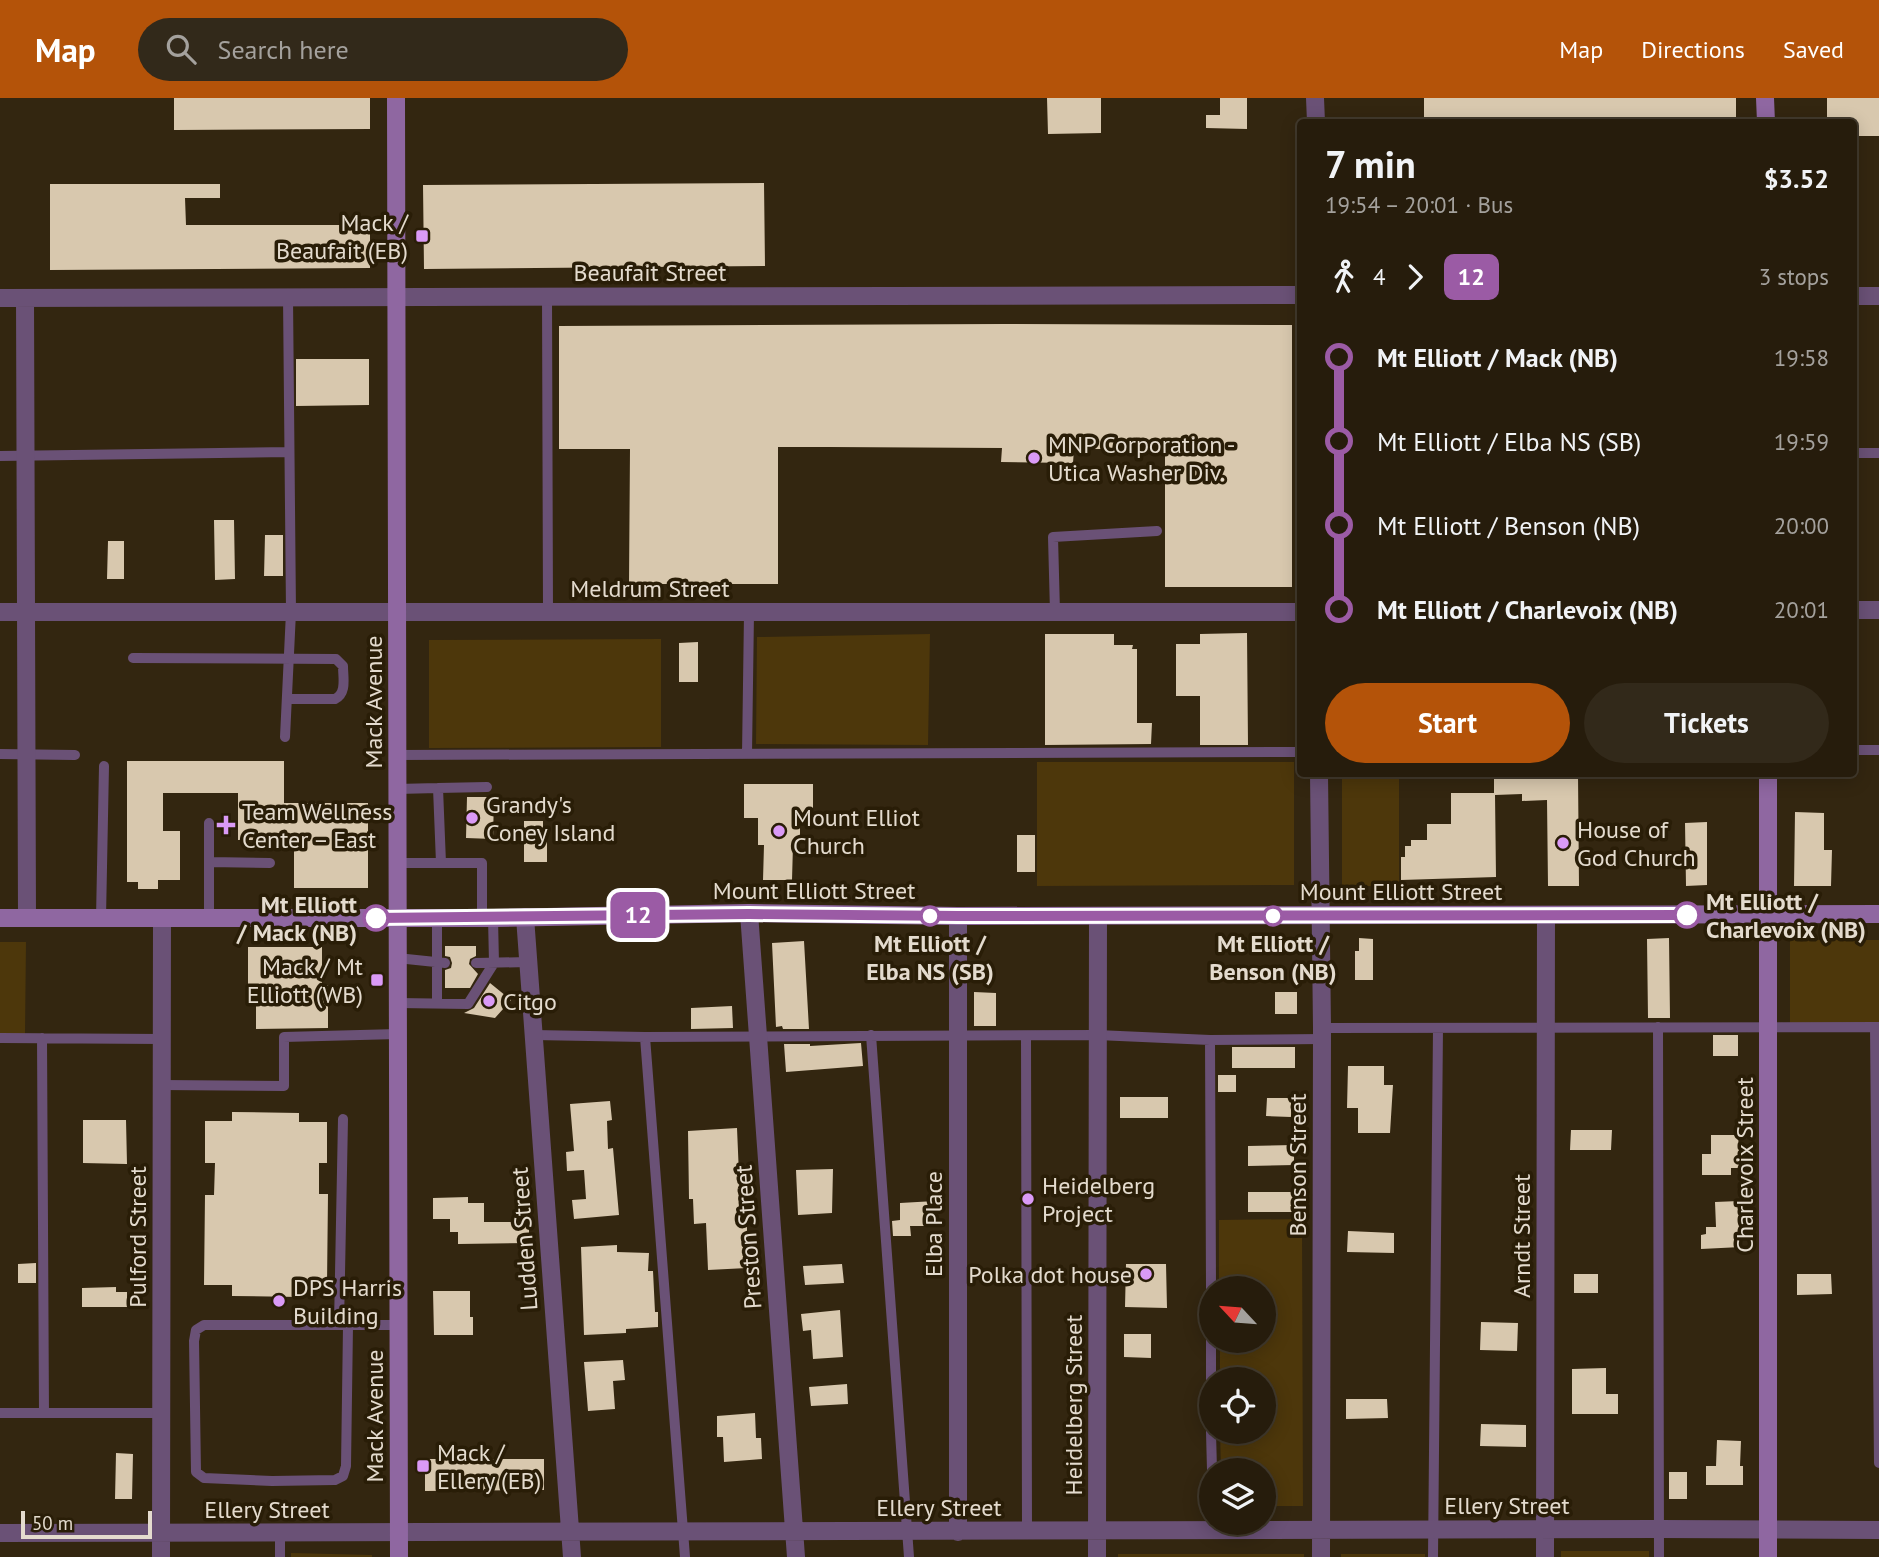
<!DOCTYPE html>
<html lang="en">
<head>
<meta charset="utf-8">
<style>
	body { margin:0; font-family:"PT Sans",sans-serif; background:#32291a; color:#f1f3f6; height:100vh; display:flex; flex-direction:column; font-size:26px; white-space:nowrap }
	* { box-sizing:border-box; margin:0 }
	p { font-size:23px; color:#a4a19d }
	.icon { flex:none; width:38px; height:38px; fill:none; stroke:currentColor; stroke-width:2; stroke-linecap:round; stroke-linejoin:round }
	.map { position:relative; flex:1; overflow:hidden }
	.side { position:absolute; left:1297px; top:21px; width:560px; height:658px; display:flex; flex-direction:column; background:#261c0c; border-radius:7px; box-shadow:0 4px 18px #0003,0 0 0 2px #423a2d }
	.side>* { flex:none }
	.badge { padding:0 14px; border-radius:10px; font-size:24px; line-height:46px }
	.needle { width:46px; rotate:296deg }
	.fabs { position:absolute; left:1199px; top:1178px; display:grid; gap:14px }
	.fabs a { display:grid; place-items:center; width:77px; height:77px; border-radius:50%; background:#261c0c; box-shadow:0 4px 18px #0003,0 0 0 2px #423a2d; font-size:35px }
	.scale { position:absolute; left:21px; bottom:18px; width:131px; box-sizing:border-box; padding-left:7px; border:4px solid #e4dbce; border-top:0; font-size:19px; line-height:24px; white-space:nowrap; color:#e4dbce; -webkit-text-stroke:5px #291d07; paint-order:stroke }
	.map>.badge { position:absolute; translate:-50% -50%; box-shadow:0 0 0 4px #fff }
	.legs { display:flex; align-items:center; gap:10px; height:77px; padding:0 28px; font-size:23px }
	.legs p { margin-inline-start:auto }
	.head { display:flex; align-items:center; justify-content:space-between; height:119px; padding:0 28px }
	h1 { font-size:38px; font-weight:700; line-height:52px }
	.cta { display:flex; gap:14px; margin-top:auto; padding:14px 28px }
	.cta a { flex:1; height:80px; border-radius:42px; background:#b45309; color:#fff; font-size:28px; font-weight:700; line-height:80px; text-align:center }
	.cta a+a { background:#32291a; color:#f1f3f6 }
	ul { padding:0 28px; list-style:none }
	li { display:flex; align-items:center; gap:24px; height:84px; font-size:26px }
	li i { display:grid; place-items:center; width:10px; height:100%; margin:0 9px; background:currentColor }
	li i::after { content:''; width:18px; height:18px; margin:-9px; border:5px solid; border-radius:50%; background:#261c0c }
	li p { margin-inline-start:auto }
	li:first-child i { background:linear-gradient(#0000 50%,currentColor 0) }
	li:last-child i { background:linear-gradient(currentColor 50%,#0000 0) }
	header { display:flex; align-items:center; gap:42px; box-sizing:border-box; height:98px; padding:0 35px; background:#b45309; color:#fff }
	header strong { font-size:33px }
	nav { display:flex; gap:38px; margin-inline-start:auto; font-size:24px }
	.search { width:490px; height:63px; background:#32291a; display:flex; align-items:center; gap:18px; box-sizing:border-box; padding:0 24px; border-radius:38px; color:#a4a19d; font-size:26px }
	.map>svg:first-child { display:block }
	.green { fill:#4d370b }
	.building { fill:#d8c8ae }
	.lines { fill:none; stroke-linecap:round; stroke-linejoin:round }
	.lane { stroke:#6a5176; stroke-width:10 }
	.street { stroke:#6a5176; stroke-width:18 }
	.secondary { stroke:#8f67a1; stroke-width:18 }
	.line-1-casing { stroke:#fff; stroke-width:16 }
	.line-1 { stroke:#9b5ba5; stroke-width:10 }
	.poi-dot { fill:#da9af6; stroke:#291d07; stroke-width:2.5 }
	.stop-1-dot { fill:#fff; stroke:#9b5ba5; stroke-width:3.5 }
	.labels { text-anchor:middle; dominant-baseline:central; stroke-width:7; stroke-linejoin:round; paint-order:stroke }
	.poi-label { font-size:24px; fill:#e4dbce; stroke:#291d07; text-anchor:start }
	.street-label { font-size:24px; fill:#e4dbce; stroke:#291d07 }
	.stop-label { font-size:24px; font-weight:bold; fill:#e4dbce; stroke:#291d07 }
</style>
</head>
<body>
<header>
<strong>Map</strong>
<div class="search"><svg class="icon" aria-label="search" viewBox="0 0 24 24"><circle cx="10" cy="10" r="6"/><path d="M15 15l6 6"/></svg>Search here</div>
<nav><a>Map</a><a>Directions</a><a>Saved</a></nav>
</header>
<div class="map">
<svg width="1879" height="1459" viewBox="0 0 1879 1459">
	<rect width="100%" height="100%" fill="#332610"/>
	<path class="green" d="M 930,536 L 928,647 L 756,646 L 757,539 Z
		M 661,541 L 661,649 L 429,650 L 429,542 Z
		M 1037,664 L 1294,664 L 1294,787 L 1037,788 Z
		M 1342,676 L 1399,676 L 1399,788 L 1342,788 Z
		M 1790,842 L 1879,842 L 1879,925 L 1790,925 Z
		M 0,844 L 26,844 L 25,936 L 0,936 Z
		M 1302,1121 L 1303,1408 L 1264,1408 L 1264,1372 L 1221,1372 L 1220,1334 L 1264,1334 L 1264,1281 L 1220,1281 L 1220,1243 L 1264,1242 L 1264,1190 L 1219,1190 L 1219,1122 Z
		M 1561,1453 L 1649,1453 L 1649,1459 L 1561,1459 Z
		M 291,1455 L 372,1457 L 372,1459 L 291,1459 Z
		M 1118,1456 L 1304,1456 L 1304,1459 L 1118,1459 Z
		M 1341,1456 L 1425,1456 L 1425,1459 L 1341,1459 Z"/>
	<path class="building" d="M 174,0 L 370,0 L 370,31 L 174,32 Z
		M 1047,0 L 1101,0 L 1101,35 L 1048,36 Z
		M 1220,0 L 1247,0 L 1247,31 L 1206,30 L 1206,17 L 1220,17 Z
		M 1424,0 L 1736,0 L 1736,20 L 1545,19 L 1545,22 L 1424,24 Z
		M 1827,0 L 1879,0 L 1879,38 L 1853,38 L 1853,24 L 1827,24 Z
		M 764,85 L 765,168 L 424,171 L 423,87 Z
		M 50,86 L 220,86 L 220,100 L 185,100 L 186,127 L 370,127 L 370,170 L 50,172 Z
		M 1002,226 L 1292,227 L 1292,489 L 1165,489 L 1165,351 L 1074,351 L 1073,365 L 1001,364 L 1002,350 L 830,349 L 778,349 L 778,486 L 629,486 L 630,351 L 559,351 L 559,228 Z
		M 296,261 L 369,261 L 369,307 L 296,308 Z
		M 214,422 L 234,422 L 235,481 L 215,482 Z
		M 265,437 L 283,437 L 283,478 L 264,478 Z
		M 108,443 L 124,443 L 124,481 L 107,481 Z
		M 1247,535 L 1248,647 L 1200,647 L 1200,598 L 1176,598 L 1176,546 L 1200,546 L 1200,536 Z
		M 1045,536 L 1114,536 L 1114,547 L 1133,547 L 1132,551 L 1137,551 L 1137,625 L 1152,625 L 1151,646 L 1045,647 Z
		M 698,544 L 698,584 L 679,584 L 679,545 Z
		M 127,663 L 284,663 L 284,705 L 368,705 L 368,790 L 294,790 L 294,742 L 238,742 L 238,695 L 163,695 L 163,733 L 180,733 L 180,782 L 158,782 L 158,791 L 138,791 L 138,784 L 127,784 Z
		M 1494,676 L 1578,676 L 1579,788 L 1548,788 L 1547,702 L 1522,703 L 1522,696 L 1495,697 L 1496,779 L 1401,782 L 1401,759 L 1405,759 L 1405,748 L 1411,748 L 1411,742 L 1427,742 L 1427,726 L 1451,726 L 1451,695 L 1494,695 Z
		M 744,686 L 813,686 L 813,719 L 800,719 L 800,747 L 793,747 L 792,782 L 763,782 L 764,747 L 758,747 L 758,720 L 744,720 Z
		M 467,699 L 494,699 L 493,741 L 466,740 Z
		M 1795,714 L 1824,715 L 1824,752 L 1832,752 L 1831,788 L 1794,788 Z
		M 524,723 L 543,723 L 543,733 L 547,733 L 547,764 L 524,764 Z
		M 1707,724 L 1707,787 L 1686,788 L 1685,725 Z
		M 1017,737 L 1035,737 L 1035,774 L 1017,774 Z
		M 1359,840 L 1373,841 L 1373,882 L 1355,882 L 1355,853 L 1359,853 Z
		M 1669,840 L 1670,920 L 1648,920 L 1647,841 Z
		M 804,843 L 809,931 L 783,931 L 782,928 L 776,929 L 772,845 Z
		M 445,848 L 476,848 L 476,858 L 470,861 L 469,866 L 478,876 L 470,890 L 445,890 L 445,872 L 451,870 L 452,865 L 450,859 L 445,858 Z
		M 248,849 L 322,849 L 322,887 L 328,887 L 328,930 L 256,931 L 256,891 L 248,891 Z
		M 490,885 L 511,902 L 495,920 L 464,915 L 474,910 Z
		M 974,894 L 996,895 L 996,928 L 974,928 Z
		M 1275,894 L 1297,894 L 1297,916 L 1275,916 Z
		M 732,908 L 733,930 L 691,931 L 691,910 Z
		M 1713,937 L 1738,937 L 1738,958 L 1713,958 Z
		M 861,945 L 863,968 L 786,974 L 784,946 L 810,946 L 810,948 Z
		M 1232,949 L 1295,949 L 1295,970 L 1232,970 Z
		M 1348,968 L 1384,968 L 1384,987 L 1393,987 L 1390,1035 L 1358,1035 L 1358,1010 L 1347,1010 Z
		M 1218,977 L 1236,977 L 1236,994 L 1218,994 Z
		M 1120,999 L 1168,999 L 1168,1020 L 1120,1020 Z
		M 1267,1000 L 1291,1000 L 1291,1019 L 1266,1018 Z
		M 610,1003 L 612,1022 L 607,1023 L 608,1051 L 613,1050 L 619,1117 L 574,1121 L 572,1102 L 586,1101 L 584,1072 L 567,1073 L 566,1054 L 574,1053 L 570,1006 Z
		M 232,1014 L 299,1015 L 299,1024 L 327,1024 L 327,1065 L 319,1065 L 319,1096 L 328,1096 L 327,1187 L 300,1186 L 300,1199 L 232,1198 L 232,1187 L 204,1187 L 205,1097 L 214,1097 L 215,1065 L 205,1065 L 205,1023 L 232,1023 Z
		M 83,1022 L 126,1022 L 127,1066 L 83,1065 Z
		M 737,1030 L 739,1077 L 743,1077 L 745,1124 L 747,1124 L 747,1170 L 708,1172 L 706,1125 L 694,1126 L 693,1101 L 689,1101 L 688,1033 Z
		M 1571,1032 L 1612,1032 L 1611,1052 L 1570,1052 Z
		M 1711,1037 L 1738,1037 L 1740,1070 L 1731,1070 L 1731,1077 L 1702,1077 L 1702,1056 L 1711,1056 Z
		M 1294,1047 L 1294,1067 L 1248,1068 L 1248,1048 Z
		M 833,1071 L 832,1115 L 798,1117 L 796,1072 Z
		M 1248,1094 L 1293,1094 L 1293,1114 L 1248,1114 Z
		M 468,1099 L 468,1105 L 484,1105 L 484,1124 L 529,1124 L 529,1145 L 458,1146 L 458,1134 L 450,1134 L 450,1121 L 433,1121 L 433,1100 Z
		M 935,1103 L 936,1128 L 910,1128 L 911,1138 L 893,1138 L 892,1123 L 900,1122 L 900,1105 Z
		M 1739,1103 L 1741,1149 L 1701,1151 L 1701,1137 L 1706,1136 L 1706,1129 L 1716,1129 L 1715,1104 Z
		M 1348,1133 L 1394,1135 L 1394,1155 L 1347,1154 Z
		M 617,1147 L 617,1154 L 649,1155 L 648,1173 L 653,1173 L 655,1214 L 658,1214 L 658,1229 L 626,1231 L 626,1235 L 584,1237 L 581,1149 Z
		M 36,1165 L 36,1185 L 18,1185 L 18,1166 Z
		M 842,1166 L 844,1185 L 805,1187 L 803,1168 Z
		M 1126,1166 L 1166,1166 L 1167,1210 L 1125,1209 Z
		M 1574,1176 L 1598,1176 L 1598,1195 L 1574,1195 Z
		M 1797,1176 L 1831,1176 L 1832,1196 L 1797,1197 Z
		M 116,1189 L 116,1194 L 127,1194 L 127,1209 L 82,1209 L 82,1190 Z
		M 433,1193 L 470,1193 L 470,1219 L 473,1219 L 473,1237 L 434,1237 Z
		M 840,1212 L 843,1259 L 813,1261 L 811,1232 L 803,1233 L 801,1216 Z
		M 1481,1224 L 1518,1225 L 1517,1253 L 1480,1252 Z
		M 1124,1236 L 1151,1236 L 1151,1260 L 1124,1259 Z
		M 623,1262 L 625,1282 L 613,1283 L 615,1311 L 588,1313 L 584,1264 Z
		M 1606,1270 L 1606,1296 L 1618,1296 L 1618,1316 L 1572,1316 L 1572,1271 Z
		M 847,1286 L 848,1306 L 811,1308 L 809,1289 Z
		M 1346,1301 L 1387,1301 L 1388,1320 L 1346,1321 Z
		M 755,1315 L 756,1340 L 761,1340 L 762,1361 L 724,1364 L 723,1339 L 717,1339 L 717,1318 Z
		M 1481,1326 L 1526,1327 L 1526,1349 L 1480,1348 Z
		M 1717,1342 L 1741,1343 L 1740,1368 L 1743,1368 L 1743,1387 L 1706,1387 L 1706,1368 L 1716,1368 Z
		M 116,1355 L 133,1356 L 132,1401 L 115,1401 Z
		M 425,1361 L 544,1361 L 544,1392 L 425,1393 Z
		M 1669,1374 L 1687,1374 L 1687,1401 L 1669,1401 Z"/>
	<g class="lines">
		<path class="lane" d="M 547,199 L 548,514
			M 1853,355 L 1879,355
			M 0,358 L 289,354
			M 1055,514 L 1053,439 L 1157,433
			M 133,560 L 336,561 L 343,568 C 343,580 347,595 335,601 L 287,601
			M 285,639 L 291,514 L 288,199
			M 1853,652 L 1879,652
			M 0,656 L 75,657
			M 747,656 L 749,515
			M 397,657 L 1300,654
			M 397,691 L 438,690
			M 209,725 L 209,819
			M 209,764 L 270,765
			M 398,765 L 441,765
			M 482,819 L 482,765 L 441,765 L 438,690 L 487,689
			M 101,820 L 104,668
			M 397,860 L 445,865
			M 476,865 L 528,864
			M 398,905 L 468,906 L 494,865 L 493,820
			M 437,906 L 437,819
			M 1658,929 L 1659,1459
			M 1875,929 L 1879,1365
			M 1322,930 L 1879,929
			M 533,937 L 645,939 L 685,1459
			M 871,937 L 909,1459
			M 1026,938 L 1027,1434
			M 645,939 L 1097,937 L 1210,942 L 1322,941
			M 0,940 L 162,941
			M 42,940 L 44,1315
			M 1210,942 L 1211,1190
			M 161,987 L 284,988 L 284,939 L 398,936
			M 339,1227 L 343,1021
			M 348,1228 L 346,1368 L 343,1378 L 335,1382 L 272,1383 L 204,1380 L 196,1374 L 194,1243 L 196,1232 L 204,1227 L 398,1227
			M 1211,1242 L 1211,1281
			M 0,1315 L 161,1315
			M 1211,1334 L 1212,1372
			M 280,1436 L 280,1459
			M 1433,1459 L 1438,930"/>
		<path class="street" d="M 1315,0 L 1316,24
			M 1853,198 L 1879,198
			M 0,200 L 1300,197
			M 25,200 L 27,820
			M 1853,512 L 1879,512
			M 0,514 L 1300,514
			M 1319,676 L 1322,930 L 1321,1459
			M 749,815 L 796,1459
			M 525,819 L 572,1459
			M 958,1434 L 958,818
			M 0,1435 L 1659,1431 L 1879,1432
			M 161,1459 L 162,820
			M 1097,1459 L 1098,818
			M 1545,1459 L 1546,817"/>
		<path class="secondary" d="M 396,0 L 399,1459
			M 1765,0 L 1766,24
			M 1768,676 L 1768,1459
			M 0,820 L 493,820 L 749,815 L 958,818 L 1879,816"/>
	</g>
	<g class="lines">
		<defs>
			<path id="line-1" d="M 376,820 L 749,816 L 958,818 L 1687,817"/>
		</defs>
		<use href="#line-1" class="line-1-casing"/>
		<use href="#line-1" class="line-1"/>
	</g>
	<g class="poi-dot">
		<rect x="415" y="131" width="14" height="14" rx="3.5"/>
		<circle cx="1034" cy="360" r="7"/>
		<circle cx="472" cy="720" r="7"/>
		<path d="M222.5 716.5h7v7h7v7h-7v7h-7v-7h-7v-7h7z"/>
		<circle cx="779" cy="733" r="7"/>
		<circle cx="1563" cy="745" r="7"/>
		<rect x="370" y="875" width="14" height="14" rx="3.5"/>
		<circle cx="489" cy="903" r="7"/>
		<circle cx="1028" cy="1101" r="7"/>
		<circle cx="1146" cy="1176" r="7"/>
		<circle cx="279" cy="1203" r="7"/>
		<rect x="416" y="1361" width="14" height="14" rx="3.5"/>
	</g>
	<g class="stop-1-dot">
		<circle cx="1687" cy="817" r="12"/>
		<circle cx="930" cy="818" r="9"/>
		<circle cx="1273" cy="818" r="9"/>
		<circle cx="376" cy="820" r="12"/>
	</g>
	<g class="labels">
		<g class="poi-label">
			<text x="408" y="124" text-anchor="end">Mack /<tspan x="408" dy="28">Beaufait (EB)</tspan></text>
			<text x="1048" y="346">MNP Corporation -<tspan x="1048" dy="28">Utica Washer Div.</tspan></text>
			<text x="486" y="706">Grandy's<tspan x="486" dy="28">Coney Island</tspan></text>
			<text x="242" y="713">Team Wellness<tspan x="242" dy="28">Center – East</tspan></text>
			<text x="793" y="719">Mount Elliot<tspan x="793" dy="28">Church</tspan></text>
			<text x="1577" y="731">House of<tspan x="1577" dy="28">God Church</tspan></text>
			<text x="363" y="868" text-anchor="end">Mack / Mt<tspan x="363" dy="28">Elliott (WB)</tspan></text>
			<text x="503" y="903">Citgo</text>
			<text x="1042" y="1087">Heidelberg<tspan x="1042" dy="28">Project</tspan></text>
			<text x="1132" y="1176" text-anchor="end">Polka dot house</text>
			<text x="293" y="1189">DPS Harris<tspan x="293" dy="28">Building</tspan></text>
			<text x="437" y="1354">Mack /<tspan x="437" dy="28">Ellery (EB)</tspan></text>
		</g>
		<g class="street-label">
			<text x="650" y="174">Beaufait Street</text>
			<text x="650" y="490">Meldrum Street</text>
			<text transform="translate(373 604) rotate(-90)">Mack Avenue</text>
			<text x="814" y="792">Mount Elliott Street</text>
			<text x="1401" y="793">Mount Elliott Street</text>
			<text transform="translate(1297 1067) rotate(-90)">Benson Street</text>
			<text transform="translate(1744 1067) rotate(-90)">Charlevoix Street</text>
			<text transform="translate(933 1126) rotate(-90)">Elba Place</text>
			<text transform="translate(1521 1138) rotate(-90)">Arndt Street</text>
			<text transform="translate(137 1139) rotate(-90)">Pulford Street</text>
			<text transform="translate(748 1139) rotate(-94)">Preston Street</text>
			<text transform="translate(524 1141) rotate(-94)">Ludden Street</text>
			<text transform="translate(1073 1307) rotate(-90)">Heidelberg Street</text>
			<text transform="translate(374 1318) rotate(-90)">Mack Avenue</text>
			<text x="1507" y="1407">Ellery Street</text>
			<text x="939" y="1409">Ellery Street</text>
			<text x="267" y="1411">Ellery Street</text>
		</g>
		<g class="stop-label">
			<text x="1706" y="803" text-anchor="start">Mt Elliott /<tspan x="1706" dy="28">Charlevoix (NB)</tspan></text>
			<text x="357" y="806" text-anchor="end">Mt Elliott<tspan x="357" dy="28">/ Mack (NB)</tspan></text>
			<text x="930" y="845">Mt Elliott /<tspan x="930" dy="28">Elba NS (SB)</tspan></text>
			<text x="1273" y="845">Mt Elliott /<tspan x="1273" dy="28">Benson (NB)</tspan></text>
		</g>
	</g>
</svg>
<div class="fabs">
<a><svg class="needle" viewBox="-14 -14 28 28"><path d="M0-13l5 13h-10z" fill="#e53935"/><path d="M0 13l5-13h-10z" fill="#a4a19d"/></svg></a>
<a><svg class="icon" aria-label="locate" viewBox="0 0 24 24"><circle cx="12" cy="12" r="6"/><path d="M12 2v4M12 18v4M2 12h4M18 12h4"/></svg></a>
<a><svg class="icon" aria-label="layers" viewBox="0 0 24 24"><path d="M12 4l9 5-9 5-9-5zM3 14l9 5 9-5"/></svg></a>
</div>
<div class="scale">50 m</div>
<b class="badge" style="left:638px;top:817px;background:#9b5ba5;color:#fff">12</b>
<section class="side">
<div class="head"><div><h1>7 min</h1><p>19:54 – 20:01 · Bus</p></div><b>$3.52</b></div>
<div class="legs"><svg class="icon" aria-label="walk" viewBox="0 0 24 24"><circle cx="13" cy="4" r="2"/><path d="M13 8l-2 6 4 7M11 14l-3 7M7 12l3-4h3l4 4"/></svg>4<svg class="icon" aria-label="forward" viewBox="0 0 24 24"><path d="M9 5l7 7-7 7"/></svg><b class="badge" style="background:#9b5ba5;color:#fff">12</b><p>3 stops</p></div>
<ul>
<li><i style="color:#9b5ba5"></i><b>Mt Elliott / Mack (NB)</b><p>19:58</p></li>
<li><i style="color:#9b5ba5"></i><span>Mt Elliott / Elba NS (SB)</span><p>19:59</p></li>
<li><i style="color:#9b5ba5"></i><span>Mt Elliott / Benson (NB)</span><p>20:00</p></li>
<li><i style="color:#9b5ba5"></i><b>Mt Elliott / Charlevoix (NB)</b><p>20:01</p></li>
</ul>
<div class="cta"><a>Start</a><a>Tickets</a></div>
</section>
</div>
</body>
</html>
